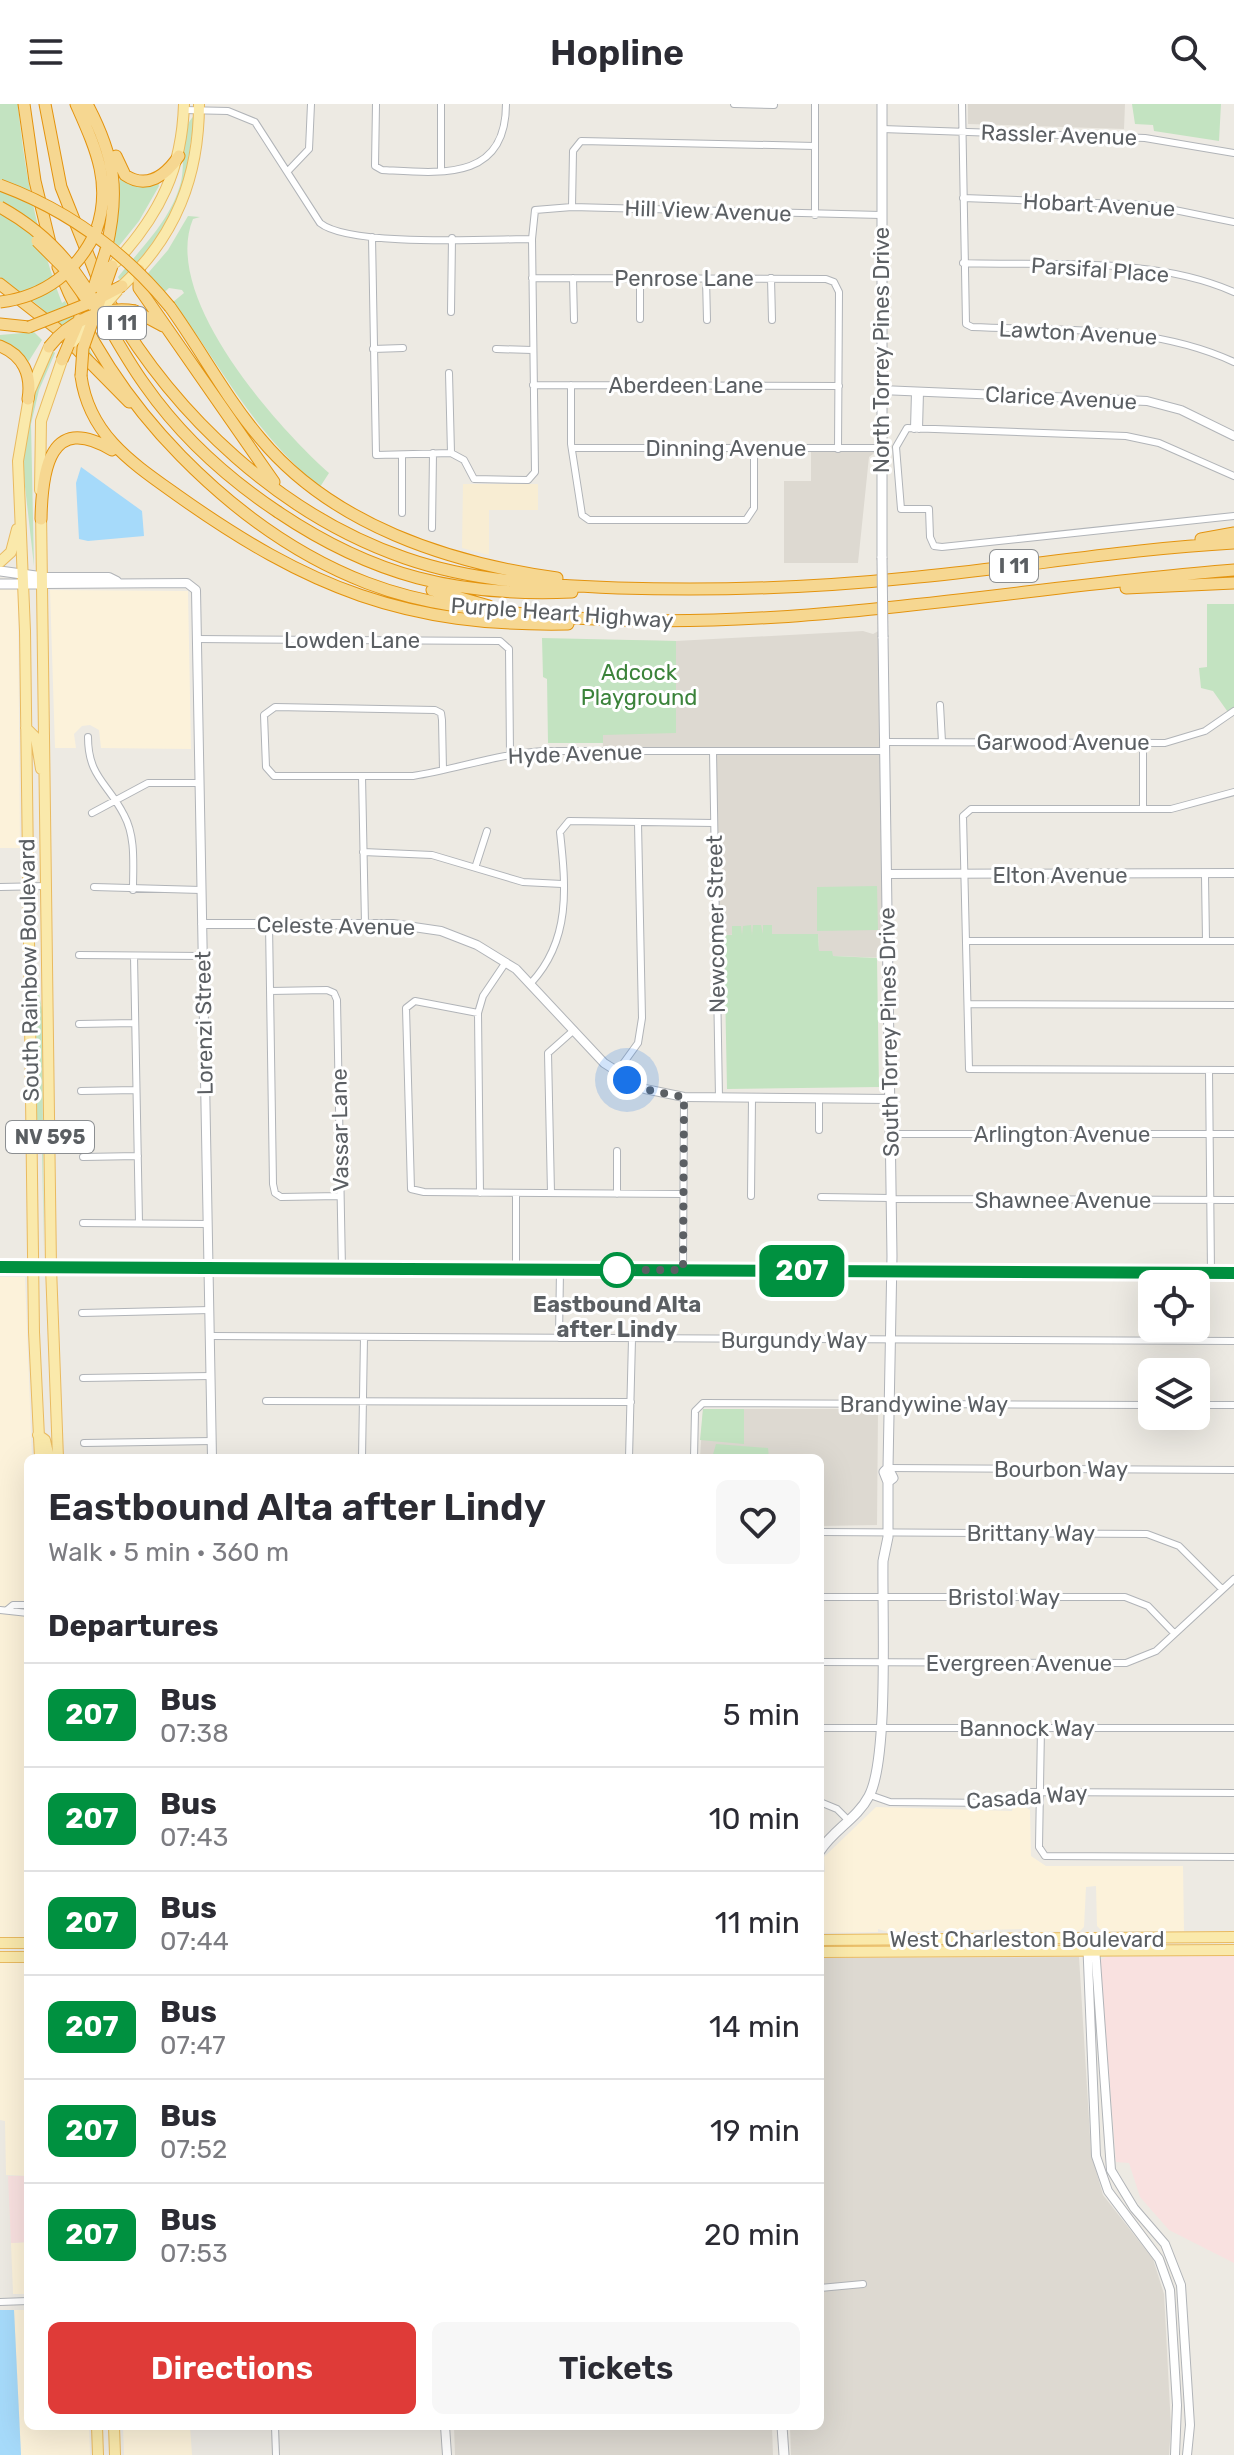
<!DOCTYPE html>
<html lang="en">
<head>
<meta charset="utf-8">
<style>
	body { margin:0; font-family:Rubik,sans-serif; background:#f7f7f7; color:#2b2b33; height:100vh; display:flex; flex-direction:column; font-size:30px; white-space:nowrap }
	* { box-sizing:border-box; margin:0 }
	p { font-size:26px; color:#7c7c81 }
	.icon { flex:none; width:44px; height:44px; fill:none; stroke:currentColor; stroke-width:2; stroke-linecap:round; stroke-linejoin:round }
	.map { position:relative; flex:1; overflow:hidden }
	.drawer { position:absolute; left:24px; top:1350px; width:800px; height:976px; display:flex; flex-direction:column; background:#fff; border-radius:12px; box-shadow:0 8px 32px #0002 }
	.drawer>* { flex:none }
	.badge { padding:0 16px; border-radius:12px; font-size:28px; line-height:52px }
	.controls { position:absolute; left:1138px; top:1166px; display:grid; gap:16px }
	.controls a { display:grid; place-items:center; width:72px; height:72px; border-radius:12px; background:#fff; box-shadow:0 8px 32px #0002; font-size:40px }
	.you { position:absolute; width:40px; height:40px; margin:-20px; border:6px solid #fff; border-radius:50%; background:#1a73e8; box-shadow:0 0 0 12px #1a73e833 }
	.map>.badge { position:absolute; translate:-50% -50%; box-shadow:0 0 0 4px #fff }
	h2 { padding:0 24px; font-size:30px; line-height:72px }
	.round { display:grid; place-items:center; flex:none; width:84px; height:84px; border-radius:12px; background:#f7f7f7 }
	.head { display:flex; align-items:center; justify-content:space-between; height:136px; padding:0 24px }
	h1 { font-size:38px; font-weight:600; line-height:60px }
	.primary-button { display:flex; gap:16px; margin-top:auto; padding:16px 24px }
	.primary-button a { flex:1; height:92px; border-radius:12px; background:#df3b38; color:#fff; font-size:32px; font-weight:600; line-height:92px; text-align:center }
	.primary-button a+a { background:#f7f7f7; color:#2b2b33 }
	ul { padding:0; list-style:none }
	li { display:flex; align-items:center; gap:24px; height:104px; padding:0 24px; border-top:2px solid #e1e1e2 }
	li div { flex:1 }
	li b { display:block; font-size:30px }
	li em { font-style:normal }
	li .badge { min-width:88px; font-weight:700; text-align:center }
	header { display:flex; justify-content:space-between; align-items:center; height:104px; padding:0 24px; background:#fff; font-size:36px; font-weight:600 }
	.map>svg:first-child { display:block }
	.commercial { fill:#fcf2da }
	.education { fill:#ddd9d1 }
	.medical { fill:#f9e1e0 }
	.green { fill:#c3e3c1 }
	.sand { fill:#f8edd3 }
	.water { fill:#a6dafa }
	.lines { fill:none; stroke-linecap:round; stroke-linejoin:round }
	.minor-casing { stroke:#b1b4b8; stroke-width:8 }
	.tertiary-casing { stroke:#b1b4b8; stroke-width:10 }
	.secondary-casing { stroke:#b0b3b8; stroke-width:11 }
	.primary-casing { stroke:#e9ba60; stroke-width:12 }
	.motorway-casing { stroke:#e3930e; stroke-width:13 }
	.minor { stroke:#fff; stroke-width:6 }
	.tertiary { stroke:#fff; stroke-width:8 }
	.secondary { stroke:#fff; stroke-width:9 }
	.primary { stroke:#fae9ab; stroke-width:10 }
	.motorway { stroke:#f6d791; stroke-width:11 }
	.secondary-bridge-casing { stroke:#b0b3b8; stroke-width:11; stroke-linecap:butt }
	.primary-bridge-casing { stroke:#e9ba60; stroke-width:12; stroke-linecap:butt }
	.motorway-bridge-casing { stroke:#e3930e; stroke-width:13; stroke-linecap:butt }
	.secondary-bridge { stroke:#fff; stroke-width:9 }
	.primary-bridge { stroke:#fae9ab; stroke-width:10 }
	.motorway-bridge { stroke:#f6d791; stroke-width:11 }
	.line-casing { stroke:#fff; stroke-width:18 }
	.line { stroke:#009140; stroke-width:12 }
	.walk { stroke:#5b5f63; stroke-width:8; stroke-dasharray:0 14.4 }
	.stop-dot { fill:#fff; stroke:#009140; stroke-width:4 }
	.labels { text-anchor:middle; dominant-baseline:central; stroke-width:6; stroke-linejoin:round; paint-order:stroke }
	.shield { fill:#fff; stroke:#8c8f92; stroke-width:2 }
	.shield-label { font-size:20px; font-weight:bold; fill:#5b5f63 }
	.street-label { font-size:22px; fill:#5b5f63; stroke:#fff }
	.park-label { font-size:22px; fill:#3b833a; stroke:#fff }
	.stop-label { font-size:22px; font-weight:bold; fill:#5b5f63; stroke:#fff }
</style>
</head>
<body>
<header><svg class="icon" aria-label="menu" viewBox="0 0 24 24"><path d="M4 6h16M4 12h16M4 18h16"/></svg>Hopline<svg class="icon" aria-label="search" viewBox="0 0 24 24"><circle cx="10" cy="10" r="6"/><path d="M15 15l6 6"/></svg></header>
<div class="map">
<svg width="1234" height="2351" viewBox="0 0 1234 2351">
	<rect width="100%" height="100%" fill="#edeae3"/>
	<path class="commercial" d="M 0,484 L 18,485 L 20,744 L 0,744 Z
		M 50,486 L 188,487 L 191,645 L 101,644 L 99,626 L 90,621 L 82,622 L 74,630 L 76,644 L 55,644 Z
		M 0,1173 L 25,1173 L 32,1354 L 28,1354 L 28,1833 L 0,1833 Z
		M 876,1703 L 1012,1707 L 1013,1703 L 1025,1703 L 1030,1706 L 1031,1752 L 1046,1762 L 1183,1762 L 1184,1827 L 1102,1827 L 1097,1822 L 1096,1782 L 1086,1783 L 1084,1823 L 1080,1827 L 1028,1828 L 1025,1825 L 888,1828 L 878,1825 L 878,1828 L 820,1829 L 820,1769 L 825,1768 L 824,1753 Z
		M 0,1859 L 28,1859 L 28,2072 L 6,2071 L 5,2017 L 0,2016 Z
		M 28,2138 L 28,2190 L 13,2190 L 11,2139 Z
		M 14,2206 L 28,2206 L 28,2322 L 89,2322 L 90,2351 L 21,2351 Z
		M 123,2322 L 190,2322 L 192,2351 L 124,2351 Z"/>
	<path class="education" d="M 968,0 L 1125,0 L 1124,25 L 968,20 Z
		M 881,344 L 869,353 L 858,459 L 784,459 L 784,377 L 811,377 L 811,345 Z
		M 882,525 L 888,854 L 833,852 L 819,847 L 818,830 L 716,831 L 713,647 L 603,646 L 601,536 L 676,537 L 863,527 L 873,530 Z
		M 703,1305 L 878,1305 L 877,1421 L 820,1422 L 820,1354 L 700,1354 Z
		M 1079,1853 L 1091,2049 L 1103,2091 L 1153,2155 L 1164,2190 L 1171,2323 L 1169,2351 L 791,2351 L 790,2322 L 820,2322 L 820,1854 Z
		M 454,2322 L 772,2322 L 773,2351 L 455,2351 Z"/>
	<path class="medical" d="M 1234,1852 L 1234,2159 L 1169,2126 L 1140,2093 L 1129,2059 L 1116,2058 L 1100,1856 L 1106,1853 Z
		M 8,2072 L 28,2072 L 28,2138 L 11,2139 Z"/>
	<path class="green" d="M 0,0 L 18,0 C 24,68 38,136 62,199 L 65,197 L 99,264 L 39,202 L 0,173 Z
		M 1132,0 L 1221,0 L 1219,37 L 1154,27 L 1153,21 L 1135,20 Z
		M 195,11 L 183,88 L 154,141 L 120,177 L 118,173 C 142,143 171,116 181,78 C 186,58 178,25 195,11 Z
		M 120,72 L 158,78 L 159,82 L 139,117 L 119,142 L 114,138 Z
		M 188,112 L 200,113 L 193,115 C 161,192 274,320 329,369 L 320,383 C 251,326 225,267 173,198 L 184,189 L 182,186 L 169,184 L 155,197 L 144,183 L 143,175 L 168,146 Z
		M 34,228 L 42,236 L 27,260 L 0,238 L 0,231 Z
		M 52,246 L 55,249 L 39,286 L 31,320 L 34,462 L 22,356 L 31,296 Z
		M 1207,500 L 1234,500 L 1234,607 L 1230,611 L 1213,587 L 1201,584 L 1199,564 L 1207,563 Z
		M 542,534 L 676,537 L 676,629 L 603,631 L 603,639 L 548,639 L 547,575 L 543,573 Z
		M 877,782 L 878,826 L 817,827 L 817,783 Z
		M 34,794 L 36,874 L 42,906 L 44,1148 L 42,1046 L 37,1015 Z
		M 751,821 L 752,831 L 753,821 L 761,821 L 763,830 L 763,821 L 772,821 L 772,830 L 818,830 L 819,847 L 832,847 L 833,852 L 877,854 L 879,983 L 727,985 L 724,831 L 732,831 L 732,822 L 741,822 L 742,831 L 743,822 Z
		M 703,1305 L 744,1305 L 744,1340 L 700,1336 Z
		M 716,1340 L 768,1344 L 769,1354 L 712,1354 Z"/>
	<path class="sand" d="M 463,380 L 538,380 L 538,406 L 489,406 L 489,451 L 462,444 Z"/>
	<path class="water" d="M 81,363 L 142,407 L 144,432 L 88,437 L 79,435 L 76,379 Z
		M 0,2206 L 14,2206 L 21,2351 L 0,2351 Z"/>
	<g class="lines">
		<defs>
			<path id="minor" d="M 376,0 L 375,62 L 382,66 C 440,69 506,78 506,0
				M 441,0 L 441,67
				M 734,0 L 774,1
				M 815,0 L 815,111
				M 962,0 L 966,220 L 972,223 C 1060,227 1152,220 1234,258
				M 184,6 L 228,7 L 255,18 L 320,119 C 349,143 489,135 532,135
				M 882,25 L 1145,34 L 1234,49
				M 288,67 L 309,45 L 311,0
				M 963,94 L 1150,101 L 1234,118
				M 572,103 L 573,47 L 581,37 L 815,42
				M 372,133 L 376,351 L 451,349 L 464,356 L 474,375 L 528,376 L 535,368 L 532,135 L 535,106 L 572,103 L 881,111
				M 963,159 C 1051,162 1152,152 1234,188
				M 532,174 L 826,175 L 834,178 L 839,188 L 838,345
				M 573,174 L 574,216
				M 640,174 L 640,215
				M 706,174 L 707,216
				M 771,174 L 772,216
				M 451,208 L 452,134
				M 373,245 L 403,244
				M 496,245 L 532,246
				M 449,269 L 451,349
				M 533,281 L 839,282
				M 571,281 L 571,340 L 582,411 L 589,416 L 746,416 L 754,404 L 754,344
				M 914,325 L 915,288
				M 919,325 L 920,288
				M 572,344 L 881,344
				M 402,352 L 402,409
				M 1234,372 L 1159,339 L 1126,332 L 907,324 L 896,343 L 901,405 L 929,405 L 930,433 L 934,442 L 942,443 L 1234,412
				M 432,424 L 433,349
				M 197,535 L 500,537 L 509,545 L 510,650
				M 940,601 L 942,638
				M 88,633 C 88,673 108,679 124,711 C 136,733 133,761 133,786
				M 884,638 L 1165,639 L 1205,627 L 1234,607
				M 713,647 L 719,994
				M 443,666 L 442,616 L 441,609 L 435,606 L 275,603 L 264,611 L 266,663 L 274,672 L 413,672 C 458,665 500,649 546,647 L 884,647
				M 362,672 L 365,820
				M 1234,688 L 1171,705 L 971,705 L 963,712 L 969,965 L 1234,966
				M 1143,705 L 1143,639
				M 92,709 L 148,679 L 199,679
				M 363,748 L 432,751 L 523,778 L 562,780
				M 476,761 L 487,727
				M 1205,772 L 1206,837
				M 0,783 L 47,782
				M 94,783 L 201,786
				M 269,820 L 273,1080 L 275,1089 L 281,1093 L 340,1092
				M 966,837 L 1234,837
				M 79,851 L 203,852
				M 134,852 L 139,1119
				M 531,879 C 571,836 566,783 560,728 L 569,717 L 714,719
				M 270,887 L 327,886 L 334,889 L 337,896 L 342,1165
				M 968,900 L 1234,901
				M 478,909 L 415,897 L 406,904 L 411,1085 L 424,1088 L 683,1090
				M 79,920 L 135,919
				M 1209,966 L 1211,1169
				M 617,968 L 638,939 L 642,914 L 638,719
				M 81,987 L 136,986
				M 819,994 L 819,1026
				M 890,1030 L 1234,1030
				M 83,1053 L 138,1052
				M 480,1089 L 478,909 L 483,892 L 506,858
				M 516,1089 L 516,1165
				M 551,1089 L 548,949 L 574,926
				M 617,1090 L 617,1047
				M 751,1092 L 752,994
				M 821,1093 L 891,1094
				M 891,1095 L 1234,1096
				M 83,1119 L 208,1120
				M 683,1166 L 684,993
				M 82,1209 L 210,1206
				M 211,1232 L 1234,1237
				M 559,1234 L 560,1166
				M 83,1274 L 211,1272
				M 266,1297 L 631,1298
				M 1196,1301 L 1234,1301
				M 84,1339 L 212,1337
				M 362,1354 L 364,1233
				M 629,1354 L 632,1235
				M 694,1354 L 695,1307 L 703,1299 L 1152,1301
				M 888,1364 L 1234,1366
				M 820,1428 L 1147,1430 L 1179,1442 L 1221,1484
				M 820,1493 L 1125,1493 L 1148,1502 L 1174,1529
				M 0,1506 L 28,1509
				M 7,1506 L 13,1501 L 28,1501
				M 820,1558 L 1126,1559 L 1156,1547 L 1234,1475
				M 1041,1623 L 1039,1743 L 1045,1752 L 1234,1753
				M 820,1624 L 1234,1624
				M 870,1691 L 890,1698 L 996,1699 L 1030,1688 L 1234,1689
				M 820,1698 L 837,1705 L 849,1717
				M 820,2184 L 863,2180
				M 0,2198 L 28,2197
				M 275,2322 L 276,2351"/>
			<path id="tertiary" d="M 881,286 L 1147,297 L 1181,306 L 1234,332
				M 43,473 L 109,473 L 117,477
				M 43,480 L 187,479 L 196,486 L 212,1354
				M 886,770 L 1234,769
				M 202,820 L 393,820 L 441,827 L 477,841 L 516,865 L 604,959 L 645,985 L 684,993 L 890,995
				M 1087,1834 L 1096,2052 L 1108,2087 L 1159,2155 L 1170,2186 L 1177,2301 L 1175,2351
				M 1095,1843 L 1111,2066 L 1134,2104 L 1165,2140 L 1181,2181 L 1190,2321 L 1187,2351
				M 445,2322 L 447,2351"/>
			<path id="secondary" d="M 882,454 L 882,0
				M 0,467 L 43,473
				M 0,480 L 43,480
				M 883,533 L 892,1152 L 888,1364 L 884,1368 L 888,1378
				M 0,1163 L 1234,1169
				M 820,1747 C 833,1726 857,1715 869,1692 C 889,1655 882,1506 883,1457 L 888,1433 L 888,1378 L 893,1374 L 888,1364
				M 782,2322 L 784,2351"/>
			<path id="primary" d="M 116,158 C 160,110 182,65 184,0
				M 122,182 C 176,132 199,72 199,0
				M 40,386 L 41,317 L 62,256
				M 41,406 L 51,1163 L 58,1354
				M 0,458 L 11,448 L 17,425
				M 26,624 L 36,634 L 41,665
				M 38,1331 L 45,1336 L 49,1354
				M 40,1354 L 34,1228 L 25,527 L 18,357 L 30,287 L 49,243
				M 820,1836 L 1234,1833
				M 0,1839 L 28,1839
				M 820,1848 L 1234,1846
				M 0,1853 L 28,1853
				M 97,2322 L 98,2351
				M 114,2322 L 115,2351"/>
			<path id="motorway" d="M 24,0 L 35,77 L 51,143
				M 45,0 L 61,83 L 99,178
				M 76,0 C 95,43 113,80 96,127
				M 87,0 C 115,53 120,87 106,146
				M 116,52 L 125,71 C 147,86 166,71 179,52
				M 58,163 C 86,234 128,298 181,352 C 234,406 297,452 367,479 C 427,502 487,507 550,512 C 781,532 1005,484 1234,466
				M 139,166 L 139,184 L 274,378
				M 0,180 L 56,224 L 129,298
				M 111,201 C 176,313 281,411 405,454 C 474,478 546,481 618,484 C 715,487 812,484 908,474 C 1017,464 1125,445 1234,439
				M 170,203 C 201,246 226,294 260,334 C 332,421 449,459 557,474
				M 135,207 L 163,222
				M 0,220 L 29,223
				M 0,242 C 23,251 32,271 28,295
				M 81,272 C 89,331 132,359 177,391 C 308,484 406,523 568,520
				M 278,408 C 373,472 458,493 572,488
				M 41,415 C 42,365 50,309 112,346
				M 1201,435 L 1234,429
				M 1126,484 L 1234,479
				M 432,486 L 489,502"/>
		</defs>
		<use href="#minor" class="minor-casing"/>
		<use href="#tertiary" class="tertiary-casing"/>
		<use href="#secondary" class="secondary-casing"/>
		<use href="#primary" class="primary-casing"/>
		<use href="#motorway" class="motorway-casing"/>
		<use href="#minor" class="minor"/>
		<use href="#tertiary" class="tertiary"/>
		<use href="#secondary" class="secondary"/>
		<use href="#primary" class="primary"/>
		<use href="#motorway" class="motorway"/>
		<defs>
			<path id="secondary-bridge" d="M 882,454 L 883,533"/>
			<path id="primary-bridge" d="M 73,238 L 118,186"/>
			<path id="motorway-bridge" d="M 0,81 C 68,106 124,147 170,203
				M 0,103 C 85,150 94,210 145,281 C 180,331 227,374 278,408
				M 37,137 L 65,165 L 90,200
				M 94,183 L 106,146
				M 99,194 L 122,182
				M 0,198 C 44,193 78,167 96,127
				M 29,223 L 87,200
				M 49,243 C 68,218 104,201 135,207
				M 62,256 L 79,216
				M 81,272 L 83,244 L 112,162"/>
		</defs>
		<use href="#secondary-bridge" class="secondary-bridge-casing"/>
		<use href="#primary-bridge" class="primary-bridge-casing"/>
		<use href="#motorway-bridge" class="motorway-bridge-casing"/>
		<use href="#secondary-bridge" class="secondary-bridge"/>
		<use href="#primary-bridge" class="primary-bridge"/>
		<use href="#motorway-bridge" class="motorway-bridge"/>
	</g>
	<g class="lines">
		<defs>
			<path id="line" d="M 0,1163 L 1234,1169"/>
		</defs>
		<use href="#line" class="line-casing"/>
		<use href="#line" class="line"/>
		<path class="walk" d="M 617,1166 L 683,1166 L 684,993 L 652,987 L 627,976"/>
	</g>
	<circle class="stop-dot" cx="617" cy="1166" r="16"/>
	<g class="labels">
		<g class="shield">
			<rect x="98" y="203" width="48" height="32" rx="6"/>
			<rect x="990" y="446" width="48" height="32" rx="6"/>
			<rect x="6" y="1017" width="88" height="32" rx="6"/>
		</g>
		<g class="shield-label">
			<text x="122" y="219">I 11</text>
			<text x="1014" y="462">I 11</text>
			<text x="50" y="1033">NV 595</text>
		</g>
		<g class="street-label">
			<text transform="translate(1059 31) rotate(2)">Rassler Avenue</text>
			<text transform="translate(1099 101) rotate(3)">Hobart Avenue</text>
			<text transform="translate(708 107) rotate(2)">Hill View Avenue</text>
			<text transform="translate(1100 166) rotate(4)">Parsifal Place</text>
			<text x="684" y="174">Penrose Lane</text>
			<text transform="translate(1078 229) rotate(3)">Lawton Avenue</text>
			<text transform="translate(881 246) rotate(-90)">North Torrey Pines Drive</text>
			<text x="686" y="281">Aberdeen Lane</text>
			<text transform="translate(1061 294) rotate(3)">Clarice Avenue</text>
			<text x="726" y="344">Dinning Avenue</text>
			<text transform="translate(562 509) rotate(4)">Purple Heart Highway</text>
			<text x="352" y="536">Lowden Lane</text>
			<text x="1063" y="638">Garwood Avenue</text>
			<text transform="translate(575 650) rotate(-2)">Hyde Avenue</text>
			<text x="1060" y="771">Elton Avenue</text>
			<text transform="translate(716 820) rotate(-91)">Newcomer Street</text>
			<text transform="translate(336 822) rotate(1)">Celeste Avenue</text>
			<text transform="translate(29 866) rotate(-91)">South Rainbow Boulevard</text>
			<text transform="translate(204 919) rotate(-91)">Lorenzi Street</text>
			<text transform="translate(889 928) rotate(-91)">South Torrey Pines Drive</text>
			<text transform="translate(340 1026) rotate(-91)">Vassar Lane</text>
			<text x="1062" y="1030">Arlington Avenue</text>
			<text x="1063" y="1096">Shawnee Avenue</text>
			<text x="794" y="1236">Burgundy Way</text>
			<text x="924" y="1300">Brandywine Way</text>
			<text x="1061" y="1365">Bourbon Way</text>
			<text x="1031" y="1429">Brittany Way</text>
			<text x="1004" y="1493">Bristol Way</text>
			<text x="1019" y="1559">Evergreen Avenue</text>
			<text x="1027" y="1624">Bannock Way</text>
			<text transform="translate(1027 1693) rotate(-4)">Casada Way</text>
			<text x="1027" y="1835">West Charleston Boulevard</text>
		</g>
		<g class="park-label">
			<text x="639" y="568">Adcock<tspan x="639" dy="25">Playground</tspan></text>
		</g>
		<g class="stop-label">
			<text x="617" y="1200">Eastbound Alta<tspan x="617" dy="25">after Lindy</tspan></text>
		</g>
	</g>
</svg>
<div class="controls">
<a><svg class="icon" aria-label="locate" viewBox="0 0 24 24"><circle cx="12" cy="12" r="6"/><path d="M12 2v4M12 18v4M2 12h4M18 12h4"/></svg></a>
<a><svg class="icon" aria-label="layers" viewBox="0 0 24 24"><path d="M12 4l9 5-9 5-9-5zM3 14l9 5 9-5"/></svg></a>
</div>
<div class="you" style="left:627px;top:976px"></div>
<b class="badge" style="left:802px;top:1167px;background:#009140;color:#fff">207</b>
<section class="drawer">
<div class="head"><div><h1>Eastbound Alta after Lindy</h1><p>Walk · 5 min · 360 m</p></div><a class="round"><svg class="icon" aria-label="heart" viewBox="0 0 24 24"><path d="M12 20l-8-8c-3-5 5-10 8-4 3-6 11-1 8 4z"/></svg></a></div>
<h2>Departures</h2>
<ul>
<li><span class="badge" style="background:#009140;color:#fff">207</span><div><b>Bus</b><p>07:38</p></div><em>5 min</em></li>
<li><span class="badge" style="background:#009140;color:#fff">207</span><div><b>Bus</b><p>07:43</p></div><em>10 min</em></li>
<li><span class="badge" style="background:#009140;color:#fff">207</span><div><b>Bus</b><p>07:44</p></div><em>11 min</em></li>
<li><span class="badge" style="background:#009140;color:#fff">207</span><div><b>Bus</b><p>07:47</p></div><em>14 min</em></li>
<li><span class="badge" style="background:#009140;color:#fff">207</span><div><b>Bus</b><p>07:52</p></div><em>19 min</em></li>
<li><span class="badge" style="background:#009140;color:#fff">207</span><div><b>Bus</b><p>07:53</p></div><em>20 min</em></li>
</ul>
<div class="primary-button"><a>Directions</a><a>Tickets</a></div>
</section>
</div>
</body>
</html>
